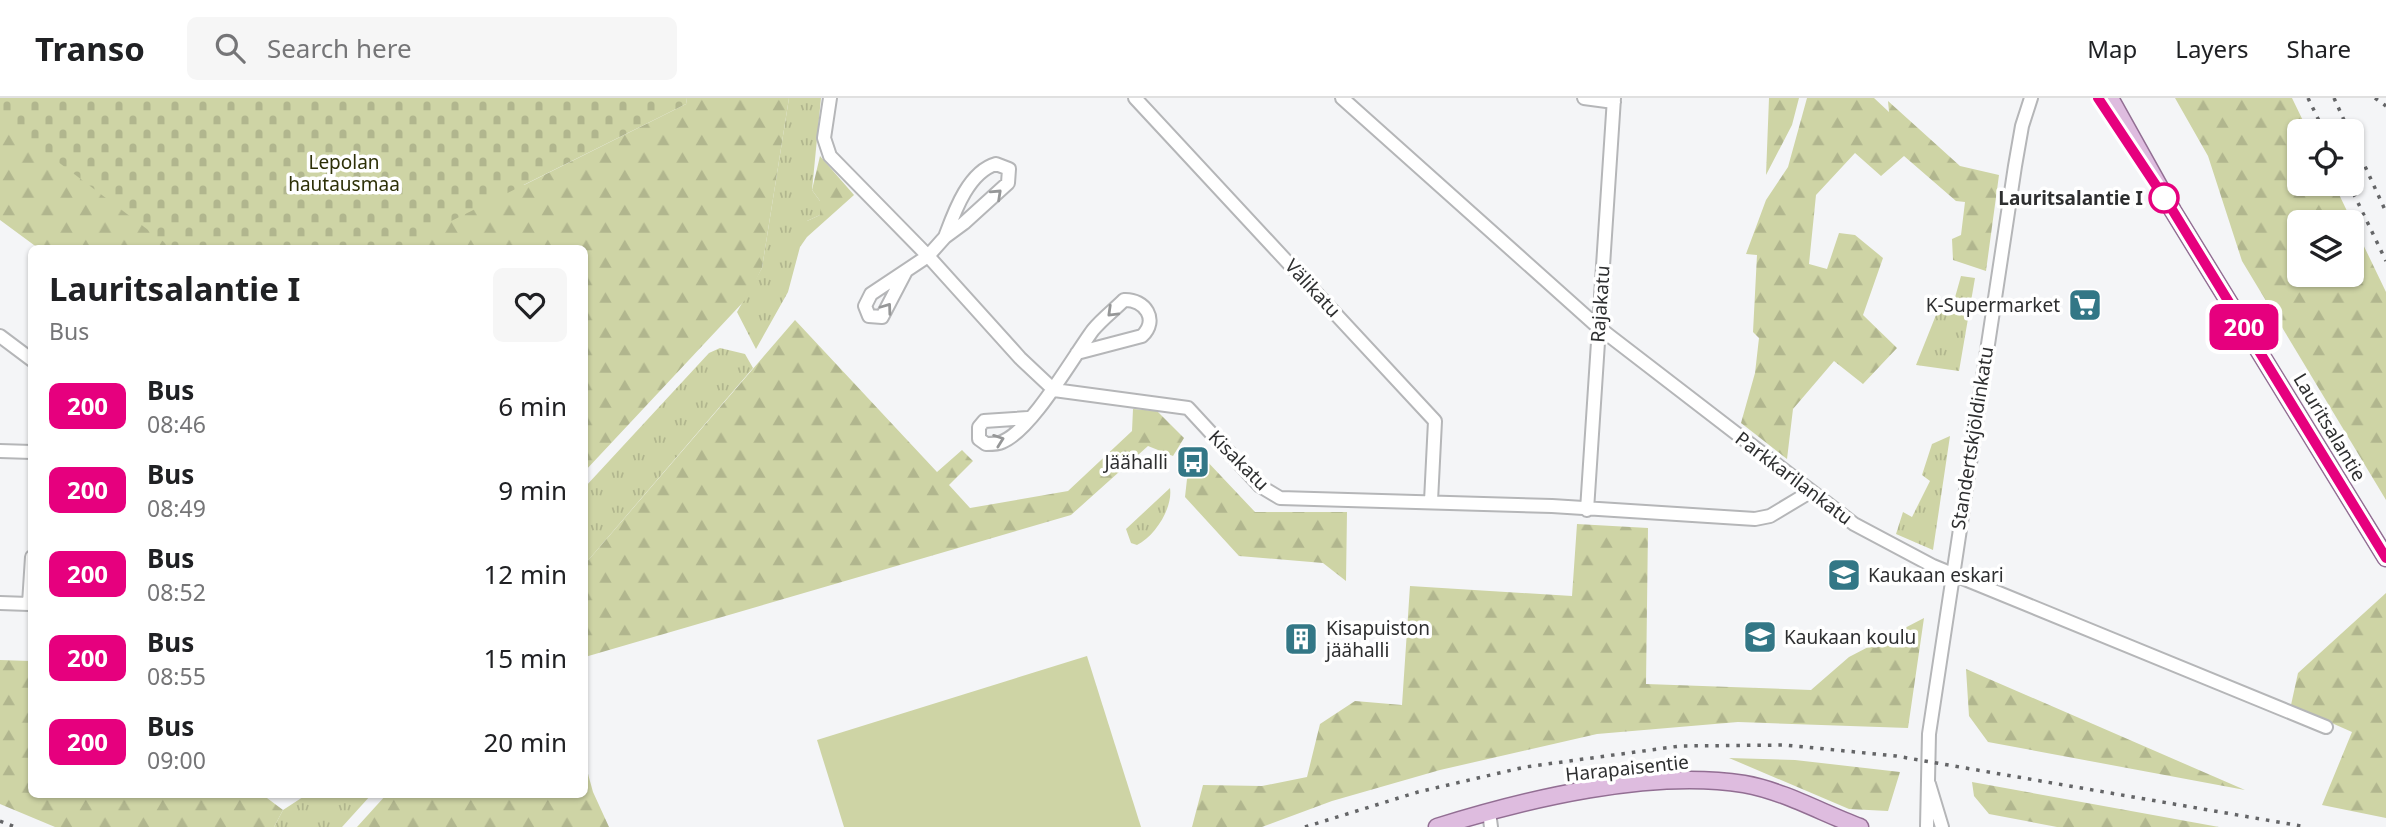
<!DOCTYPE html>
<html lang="en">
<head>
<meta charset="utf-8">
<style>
	body { margin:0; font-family:"Noto Sans",sans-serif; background:#f6f6f6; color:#202124; height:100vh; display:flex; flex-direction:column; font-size:26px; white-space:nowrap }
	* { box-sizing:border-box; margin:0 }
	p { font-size:23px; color:#757577 }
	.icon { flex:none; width:38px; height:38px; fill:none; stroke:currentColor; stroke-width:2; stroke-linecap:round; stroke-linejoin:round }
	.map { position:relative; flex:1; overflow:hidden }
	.sheet { position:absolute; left:28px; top:147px; width:560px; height:553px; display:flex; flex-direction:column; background:#fff; border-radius:10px; box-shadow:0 2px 5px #0004 }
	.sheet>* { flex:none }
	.badge { padding:0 14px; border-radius:10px; font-size:24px; line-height:46px }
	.controls { position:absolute; left:2287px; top:21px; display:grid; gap:14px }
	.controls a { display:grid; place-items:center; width:77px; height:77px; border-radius:10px; background:#fff; box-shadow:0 2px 5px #0004; font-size:35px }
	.map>.badge { position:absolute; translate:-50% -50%; box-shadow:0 0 0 4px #fff }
	.round { display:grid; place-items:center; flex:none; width:74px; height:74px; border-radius:10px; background:#f6f6f6 }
	.overview { display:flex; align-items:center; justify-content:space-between; height:119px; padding:0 21px }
	h1 { font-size:33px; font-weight:700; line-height:52px }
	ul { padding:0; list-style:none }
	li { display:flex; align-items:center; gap:21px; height:84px; padding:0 21px }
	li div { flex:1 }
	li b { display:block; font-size:26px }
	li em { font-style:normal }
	li .badge { min-width:77px; font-weight:700; text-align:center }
	header { display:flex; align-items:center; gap:42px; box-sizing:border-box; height:98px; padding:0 35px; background:#fff; border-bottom:2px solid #e0e0e0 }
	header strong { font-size:33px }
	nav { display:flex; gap:38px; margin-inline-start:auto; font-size:24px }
	.search { width:490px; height:63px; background:#f6f6f6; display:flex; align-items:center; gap:18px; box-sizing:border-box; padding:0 24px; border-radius:10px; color:#757577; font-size:26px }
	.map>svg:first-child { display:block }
	.grass { fill:url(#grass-tufts) }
	.forest { fill:url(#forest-firs); fill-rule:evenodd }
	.cemetery { fill:url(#cemetery-stones) }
	.garden { fill:#ced4a5 }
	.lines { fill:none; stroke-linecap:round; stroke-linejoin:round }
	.minor-casing { stroke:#b5b6b8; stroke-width:16 }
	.major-casing { stroke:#926e93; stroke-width:19 }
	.minor { stroke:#fff; stroke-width:12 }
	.major { stroke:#debcdf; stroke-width:16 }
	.rail { stroke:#646567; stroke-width:3.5; stroke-dasharray:3.5 7; stroke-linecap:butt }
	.oneway { stroke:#969798 }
	.line-casing { stroke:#fff; stroke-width:16 }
	.line { stroke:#e6007e; stroke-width:10 }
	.stop-dot { fill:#fff; stroke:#e6007e; stroke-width:3.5 }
	.labels { text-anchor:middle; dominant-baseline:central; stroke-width:7; stroke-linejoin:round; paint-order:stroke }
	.park-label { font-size:19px; fill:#2d3007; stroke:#fff }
	.stop-label { font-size:19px; font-weight:bold; fill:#2e2f30; stroke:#fff; text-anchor:end }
	.street-label { font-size:19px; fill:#2e2f30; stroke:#fff }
	.poi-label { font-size:19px; fill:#2e2f30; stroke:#fff; text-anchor:start }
</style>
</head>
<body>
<header>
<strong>Transo</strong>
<div class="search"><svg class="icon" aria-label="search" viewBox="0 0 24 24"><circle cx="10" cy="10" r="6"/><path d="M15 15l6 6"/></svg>Search here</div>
<nav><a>Map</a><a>Layers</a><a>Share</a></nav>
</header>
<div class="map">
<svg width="2386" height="729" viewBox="0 0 2386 729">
	<defs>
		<pattern id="grass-tufts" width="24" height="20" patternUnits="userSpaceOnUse" patternTransform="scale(1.75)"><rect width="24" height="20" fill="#ced4a5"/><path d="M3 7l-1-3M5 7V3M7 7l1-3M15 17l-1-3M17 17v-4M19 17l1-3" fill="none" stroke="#b1b68e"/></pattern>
		<pattern id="forest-firs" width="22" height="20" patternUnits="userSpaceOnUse" patternTransform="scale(1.75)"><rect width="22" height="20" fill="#ced4a5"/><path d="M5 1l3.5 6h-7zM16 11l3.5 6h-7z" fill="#b1b68e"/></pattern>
		<pattern id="cemetery-stones" width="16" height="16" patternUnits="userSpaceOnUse" patternTransform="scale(1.75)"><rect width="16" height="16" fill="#ced4a5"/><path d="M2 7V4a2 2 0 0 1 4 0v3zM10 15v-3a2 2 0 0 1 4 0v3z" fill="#b1b68e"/></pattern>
	</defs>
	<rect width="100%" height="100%" fill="#f4f5f7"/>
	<path class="grass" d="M 789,0 L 821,0 L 812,92 L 820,103 L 820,117 L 807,123 L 807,139 L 800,149 L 788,194 L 756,251 L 737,214 L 762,170 Z
		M 1961,178 L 1975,180 L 1959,273 L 1916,267 L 1942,202 L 1954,203 Z
		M 720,250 L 745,256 L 753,270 L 585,466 L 585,389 L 709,255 Z
		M 1950,338 L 1933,452 L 1896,436 L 1903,414 L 1912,419 L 1930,383 L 1922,377 L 1932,346 Z
		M 1170,390 C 1173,410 1155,438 1137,447 L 1131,445 L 1126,431 Z
		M 306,697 L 306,696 L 371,697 L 342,729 L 274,729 L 283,712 Z"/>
	<path class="forest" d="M 0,0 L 524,87 L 686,6 L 687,0 L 789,0 L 762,170 L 747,200 L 585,373 L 584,150 L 38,150 L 0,122 Z
		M 1769,0 L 1799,0 L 1792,27 L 1766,77 Z
		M 1807,0 L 1874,0 L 1889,14 L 1888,3 L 1960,68 L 1999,77 L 1986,173 L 1953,162 L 1952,141 L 1961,137 L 1965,104 L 1956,103 L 1904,58 L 1881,78 L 1855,55 L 1816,97 L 1809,166 L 1827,171 L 1839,135 L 1855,137 L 1883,160 L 1863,217 L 1897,250 L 1863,286 L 1834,263 L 1793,311 L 1787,361 L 1741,325 L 1755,275 L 1759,240 L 1753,234 L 1757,157 L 1746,156 L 1766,102 L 1788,69 Z
		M 2175,0 L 2292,0 L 2308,33 L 2300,33 L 2300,86 L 2334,86 L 2386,194 L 2386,402 L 2242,163 L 2208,58 ZM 2300,124 L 2352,124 L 2352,177 L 2300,177 Z
		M 820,58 L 854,97 L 807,139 L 807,123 L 820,117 L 820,103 L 812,92 Z
		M 795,222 L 937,374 L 962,352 L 973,363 L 949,387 L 970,410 L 1068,393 L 1132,333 L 1133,311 L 1157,313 L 1184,340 L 1173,358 L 1148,348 L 1071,417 L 585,559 L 585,466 Z
		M 1204,360 L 1255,414 L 1347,414 L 1346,483 L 1323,465 L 1239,458 L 1185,399 L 1187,381 Z
		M 1577,426 L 1648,430 L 1646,586 L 1811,592 L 1849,559 L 1924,520 L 1908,630 L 1738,624 L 1597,636 L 1440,672 L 1332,703 L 1262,729 L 1192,729 L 1203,687 L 1262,688 L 1307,679 L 1320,626 L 1355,603 L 1402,607 L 1410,488 L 1572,498 Z
		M 2386,495 L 2386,720 L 2322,707 L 2352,634 L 2291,607 L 2298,575 Z
		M 0,562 L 31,563 L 32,696 L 263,697 L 283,712 L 274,729 L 55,729 L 0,706 Z
		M 1966,571 L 2245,692 L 1988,644 L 1969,618 Z
		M 1729,660 L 1795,662 L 1900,674 L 1888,713 L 1849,711 Z
		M 585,665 L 593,694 L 609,729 L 357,729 L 386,697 L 584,696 Z
		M 1972,684 L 2219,729 L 2057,729 L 1989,716 L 1974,698 Z"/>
	<path class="cemetery" d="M 0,0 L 687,0 L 686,6 L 397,150 L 172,150 L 0,20 Z"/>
	<path class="garden" d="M 1087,558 L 1141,729 L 844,729 L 817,642 Z"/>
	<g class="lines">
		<defs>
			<path id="minor" d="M 830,0 L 824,40 L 830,58 L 928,158 L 1020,260 L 1054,292 L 1188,310 L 1260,388 L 1280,400 L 1552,408 L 1755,421 L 1770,418 L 1810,394
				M 1135,0 L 1435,323 L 1431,403
				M 1342,0 L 1598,229 L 1854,426 L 1933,468 L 2326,629
				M 1584,0 L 1614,4
				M 906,173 L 882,219 L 869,218 L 865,208 L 871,196 L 928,158 L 945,139 L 964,125 L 1008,85 L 1009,71 L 996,66 C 968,74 954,115 945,139
				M 0,238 L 32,262
				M 1028,320 L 984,323 L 979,329 L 979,341 L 986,346 C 991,346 998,346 1002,344 C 1032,332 1073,259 1093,232 C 1102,221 1114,212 1124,202 C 1145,201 1159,222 1142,238 L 1077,255
				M 0,353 L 32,354
				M 1587,412 L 1614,0
				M 0,505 L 29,506 L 32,459
				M 1929,686 L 1942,729
				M 1489,714 L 1491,729
				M 1927,729 L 1929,636 L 2015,68 L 2022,28 L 2031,0"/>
			<path id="major" d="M 2110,0 L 2173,113 L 2386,460
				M 1437,729 C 1526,701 1651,671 1744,686 C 1784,693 1822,715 1860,729"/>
		</defs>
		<use href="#minor" class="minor-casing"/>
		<use href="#major" class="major-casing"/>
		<use href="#minor" class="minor"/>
		<use href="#major" class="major"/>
		<path class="rail" d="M 2308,0 L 2324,33
			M 2334,0 L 2349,33
			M 2375,0 L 2386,8
			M 2352,40 L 2386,114
			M 2349,86 L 2386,163
			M 0,723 L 15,729
			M 1305,729 L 1418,694 L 1525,669 L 1680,648 L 1785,647 L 1896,658 L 2307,729"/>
	</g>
	<defs><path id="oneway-chevron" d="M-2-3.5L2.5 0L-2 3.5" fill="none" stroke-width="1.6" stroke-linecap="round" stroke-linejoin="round" transform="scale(1.75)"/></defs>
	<g class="oneway">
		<use href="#oneway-chevron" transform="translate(997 96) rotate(-43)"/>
		<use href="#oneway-chevron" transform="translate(887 210) rotate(-54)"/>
		<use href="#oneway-chevron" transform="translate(1112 214) rotate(136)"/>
		<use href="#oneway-chevron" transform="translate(999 342) rotate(-20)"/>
	</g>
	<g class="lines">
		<defs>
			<path id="line" d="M 2098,0 L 2173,113 L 2386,460"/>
		</defs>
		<use href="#line" class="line-casing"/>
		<use href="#line" class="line"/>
	</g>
	<defs>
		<symbol id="supermarket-square" viewBox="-11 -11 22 22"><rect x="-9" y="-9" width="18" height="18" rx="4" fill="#337786" stroke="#fff"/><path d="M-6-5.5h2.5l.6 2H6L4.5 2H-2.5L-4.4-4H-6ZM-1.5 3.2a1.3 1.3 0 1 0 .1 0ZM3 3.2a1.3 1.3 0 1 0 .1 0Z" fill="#fff"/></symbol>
		<symbol id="bus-square" viewBox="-11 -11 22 22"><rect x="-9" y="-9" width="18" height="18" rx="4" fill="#337786" stroke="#fff"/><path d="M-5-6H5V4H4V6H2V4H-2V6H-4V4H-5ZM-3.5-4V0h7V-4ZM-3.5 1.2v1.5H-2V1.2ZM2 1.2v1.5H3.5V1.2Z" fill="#fff"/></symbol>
		<symbol id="school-square" viewBox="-11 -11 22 22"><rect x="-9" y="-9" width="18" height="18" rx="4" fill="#337786" stroke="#fff"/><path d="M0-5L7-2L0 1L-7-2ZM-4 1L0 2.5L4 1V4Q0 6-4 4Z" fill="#fff"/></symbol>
		<symbol id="building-square" viewBox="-11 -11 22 22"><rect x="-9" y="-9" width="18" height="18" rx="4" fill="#337786" stroke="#fff"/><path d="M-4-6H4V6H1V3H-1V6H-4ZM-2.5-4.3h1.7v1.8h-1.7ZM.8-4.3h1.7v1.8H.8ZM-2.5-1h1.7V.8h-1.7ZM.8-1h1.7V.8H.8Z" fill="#fff"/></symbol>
	</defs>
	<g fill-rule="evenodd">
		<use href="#supermarket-square" x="2066" y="188" width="38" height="38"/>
		<use href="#bus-square" x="1174" y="345" width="38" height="38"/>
		<use href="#school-square" x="1825" y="458" width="38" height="38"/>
		<use href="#school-square" x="1741" y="520" width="38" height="38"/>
		<use href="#building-square" x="1282" y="522" width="38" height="38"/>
	</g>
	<circle class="stop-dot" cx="2164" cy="100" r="14"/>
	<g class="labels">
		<g class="park-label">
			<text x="344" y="64">Lepolan<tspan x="344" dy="22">hautausmaa</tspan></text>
		</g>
		<g class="stop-label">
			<text x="2143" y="100">Lauritsalantie I</text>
		</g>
		<g class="street-label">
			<text transform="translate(1313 190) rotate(47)">Välikatu</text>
			<text transform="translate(1600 206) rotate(-86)">Rajakatu</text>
			<text transform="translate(2330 329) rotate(59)">Lauritsalantie</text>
			<text transform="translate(1972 340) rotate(-81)">Standertskjöldinkatu</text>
			<text transform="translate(1239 362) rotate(45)">Kisakatu</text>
			<text transform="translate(1794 380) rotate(37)">Parkkarilankatu</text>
			<text transform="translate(1627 670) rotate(-6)">Harapaisentie</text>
		</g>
		<g class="poi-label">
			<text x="2060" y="207" text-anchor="end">K-Supermarket</text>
			<text x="1168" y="364" text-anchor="end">Jäähalli</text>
			<text x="1868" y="477">Kaukaan eskari</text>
			<text x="1326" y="530">Kisapuiston<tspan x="1326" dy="22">jäähalli</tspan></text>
			<text x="1784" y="539">Kaukaan koulu</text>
		</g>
	</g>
</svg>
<div class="controls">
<a><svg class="icon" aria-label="locate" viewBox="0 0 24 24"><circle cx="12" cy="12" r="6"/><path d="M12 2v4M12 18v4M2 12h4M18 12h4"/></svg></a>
<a><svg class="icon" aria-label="layers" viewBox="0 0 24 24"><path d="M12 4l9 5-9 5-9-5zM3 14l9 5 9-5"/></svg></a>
</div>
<b class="badge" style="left:2244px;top:229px;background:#e6007e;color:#fff">200</b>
<section class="sheet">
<div class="overview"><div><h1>Lauritsalantie I</h1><p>Bus</p></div><a class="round"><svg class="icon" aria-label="heart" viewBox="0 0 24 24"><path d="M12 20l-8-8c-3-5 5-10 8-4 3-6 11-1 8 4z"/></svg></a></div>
<ul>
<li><span class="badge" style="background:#e6007e;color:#fff">200</span><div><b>Bus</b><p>08:46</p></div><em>6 min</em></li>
<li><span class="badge" style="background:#e6007e;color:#fff">200</span><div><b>Bus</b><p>08:49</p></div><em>9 min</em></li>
<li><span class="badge" style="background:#e6007e;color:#fff">200</span><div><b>Bus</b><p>08:52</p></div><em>12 min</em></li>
<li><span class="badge" style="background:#e6007e;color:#fff">200</span><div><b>Bus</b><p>08:55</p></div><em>15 min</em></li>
<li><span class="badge" style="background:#e6007e;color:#fff">200</span><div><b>Bus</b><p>09:00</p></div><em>20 min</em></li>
</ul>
</section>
</div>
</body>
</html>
